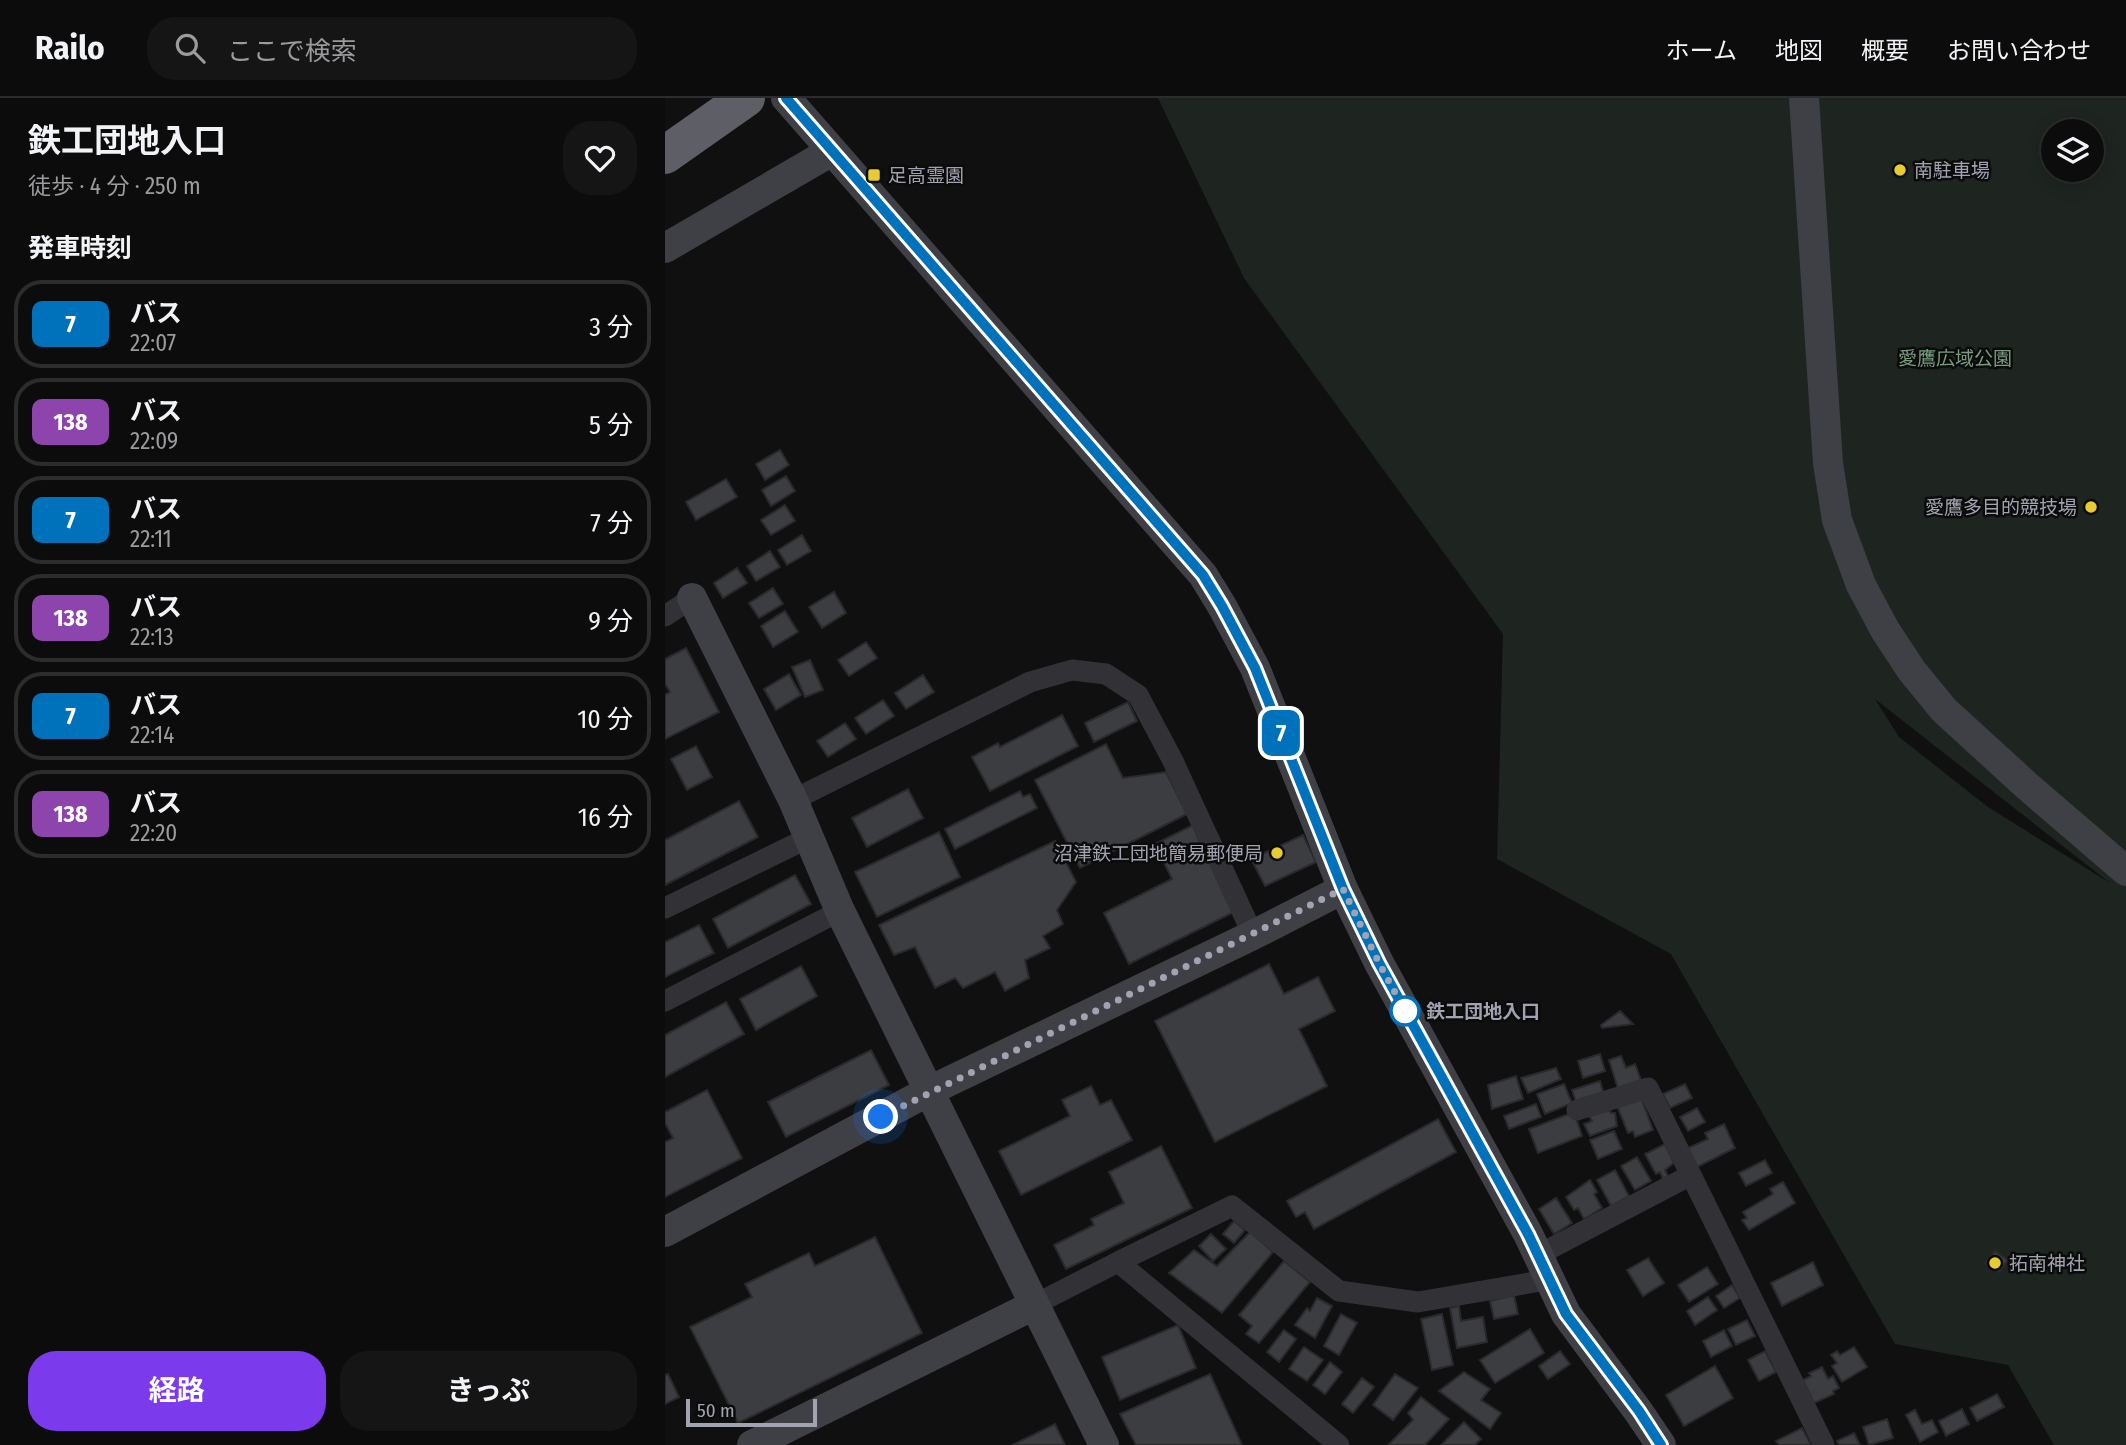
<!DOCTYPE html>
<html lang="ja">
<head>
<meta charset="utf-8">
<style>
	body { margin:0; font-family:"Fira Sans Condensed","Noto Sans JP",sans-serif; background:#151516; color:#f1f3f6; height:100vh; display:flex; flex-direction:column; font-size:26px; white-space:nowrap }
	* { box-sizing:border-box; margin:0 }
	p { font-size:23px; color:#9a9b9d }
	.icon { flex:none; width:38px; height:38px; fill:none; stroke:currentColor; stroke-width:2; stroke-linecap:round; stroke-linejoin:round }
	.map { position:relative; flex:1; overflow:hidden }
	.panel { display:flex; flex-direction:column; background:#0c0c0d; width:665px }
	.panel>* { flex:none }
	.badge { padding:0 14px; border-radius:10px; font-size:24px; line-height:46px }
	.tools { position:absolute; left:1376px; top:21px; display:grid; gap:14px }
	.tools a { display:grid; place-items:center; width:63px; height:63px; border-radius:50%; background:#0c0c0d; box-shadow:0 4px 18px #0003,0 0 0 2px #2c2c2e; font-size:35px }
	.scale { position:absolute; left:21px; bottom:18px; width:131px; box-sizing:border-box; padding-left:7px; border:4px solid #a1a3b1; border-top:0; font-size:19px; line-height:24px; white-space:nowrap; color:#a1a3b1; -webkit-text-stroke:5px #0b0b0c; paint-order:stroke }
	.you { position:absolute; width:35px; height:35px; margin:-18px; border:5px solid #fff; border-radius:50%; background:#1a73e8; box-shadow:0 0 0 10px #1a73e833 }
	.map>.badge { position:absolute; translate:-50% -50%; box-shadow:0 0 0 4px #fff }
	h2 { padding:0 28px; font-size:26px; line-height:63px }
	.round { display:grid; place-items:center; flex:none; width:74px; height:74px; border-radius:28px; background:#151516 }
	.summary { display:flex; align-items:center; justify-content:space-between; height:119px; padding:0 28px }
	h1 { font-size:33px; font-weight:700; line-height:52px }
	.action { display:flex; gap:14px; margin-top:auto; padding:14px 28px }
	.action a { flex:1; height:80px; border-radius:28px; background:#7c3aed; color:#fff; font-size:28px; font-weight:700; line-height:80px; text-align:center }
	.action a+a { background:#151516; color:#f1f3f6 }
	ul { padding:0; list-style:none }
	li { display:flex; align-items:center; gap:21px; height:88px; margin:0 14px 10px; padding:0 14px; border:4px solid #2c2c2e; border-radius:28px }
	li div { flex:1 }
	li b { display:block; font-size:26px }
	li em { font-style:normal }
	li .badge { min-width:77px; font-weight:700; text-align:center }
	header { display:flex; align-items:center; gap:42px; box-sizing:border-box; height:98px; padding:0 35px; background:#0c0c0d; border-bottom:2px solid #2c2c2e }
	header strong { font-size:33px }
	nav { display:flex; gap:38px; margin-inline-start:auto; font-size:24px }
	.search { width:490px; height:63px; background:#151516; display:flex; align-items:center; gap:18px; box-sizing:border-box; padding:0 24px; border-radius:28px; color:#9a9b9d; font-size:26px }
	main { display:flex; flex:1; min-height:0 }
	.map>svg:first-child { display:block }
	.green { fill:#1e2520; fill-rule:evenodd }
	.building { fill:#3c3d41; stroke:#2a2a2d; stroke-width:2 }
	.lines { fill:none; stroke-linecap:round; stroke-linejoin:round }
	.street { stroke:#313136; stroke-width:21 }
	.secondary { stroke:#3f3f46; stroke-width:30 }
	.highway { stroke:#5d5e66; stroke-width:38 }
	.line-casing { stroke:#fff; stroke-width:16 }
	.line { stroke:#0072bc; stroke-width:10 }
	.walk { stroke:#a1a3b1; stroke-width:7; stroke-dasharray:0 12.6 }
	.poi-dot { fill:#e8cb30; stroke:#0b0b0c; stroke-width:2.5 }
	.stop-dot { fill:#fff; stroke:#0072bc; stroke-width:3.5 }
	.labels { text-anchor:middle; dominant-baseline:central; stroke-width:5; stroke-linejoin:round; paint-order:stroke }
	.poi-label { font-size:19px; fill:#a1a3b1; stroke:#0b0b0c; text-anchor:start }
	.park-label { font-size:19px; fill:#799c81; stroke:#0b0b0c }
	.stop-label { font-size:19px; font-weight:bold; fill:#a1a3b1; stroke:#0b0b0c; text-anchor:start }
</style>
</head>
<body>
<header>
<strong>Railo</strong>
<div class="search"><svg class="icon" aria-label="search" viewBox="0 0 24 24"><circle cx="10" cy="10" r="6"/><path d="M15 15l6 6"/></svg>ここで検索</div>
<nav><a>ホーム</a><a>地図</a><a>概要</a><a>お問い合わせ</a></nav>
</header>
<main>
<section class="panel">
<div class="summary"><div><h1>鉄工団地入口</h1><p>徒歩 · 4 分 · 250 m</p></div><a class="round"><svg class="icon" aria-label="heart" viewBox="0 0 24 24"><path d="M12 20l-8-8c-3-5 5-10 8-4 3-6 11-1 8 4z"/></svg></a></div>
<h2>発車時刻</h2>
<ul>
<li><span class="badge" style="background:#0072bc;color:#fff">7</span><div><b>バス</b><p>22:07</p></div><em>3 分</em></li>
<li><span class="badge" style="background:#8e44ad;color:#fff">138</span><div><b>バス</b><p>22:09</p></div><em>5 分</em></li>
<li><span class="badge" style="background:#0072bc;color:#fff">7</span><div><b>バス</b><p>22:11</p></div><em>7 分</em></li>
<li><span class="badge" style="background:#8e44ad;color:#fff">138</span><div><b>バス</b><p>22:13</p></div><em>9 分</em></li>
<li><span class="badge" style="background:#0072bc;color:#fff">7</span><div><b>バス</b><p>22:14</p></div><em>10 分</em></li>
<li><span class="badge" style="background:#8e44ad;color:#fff">138</span><div><b>バス</b><p>22:20</p></div><em>16 分</em></li>
</ul>
<div class="action"><a>経路</a><a>きっぷ</a></div>
</section>
<div class="map">
<svg width="1461" height="1347" viewBox="0 0 1461 1347">
	<rect width="100%" height="100%" fill="#101011"/>
	<path class="green" d="M 493,0 L 1461,0 L 1461,1347 L 1389,1347 L 1343,1267 L 1230,1246 L 1006,856 L 832,761 L 838,536 L 579,180 ZM 1388,33 L 1426,33 L 1426,72 L 1388,72 ZM 1210,601 L 1445,785 L 1323,709 L 1234,639 Z"/>
	<path class="building" d="M 115,352 L 124,367 L 100,382 L 91,366 Z
		M 121,378 L 130,393 L 106,408 L 97,392 Z
		M 61,381 L 72,399 L 31,422 L 21,404 Z
		M 120,407 L 130,423 L 106,437 L 96,422 Z
		M 137,437 L 146,453 L 122,467 L 113,452 Z
		M 105,453 L 115,469 L 91,483 L 82,468 Z
		M 72,470 L 82,485 L 58,500 L 49,485 Z
		M 108,490 L 118,506 L 94,520 L 84,505 Z
		M 169,494 L 181,515 L 157,530 L 144,509 Z
		M 120,513 L 133,534 L 108,549 L 96,528 Z
		M 201,544 L 212,560 L 184,578 L 173,562 Z
		M 21,550 L 54,614 L 0,641 L 0,597 L 5,594 L 0,586 L 0,561 Z
		M 145,562 L 158,592 L 140,599 L 127,569 Z
		M 124,576 L 136,597 L 111,612 L 99,591 Z
		M 258,577 L 269,594 L 241,611 L 230,595 Z
		M 218,602 L 229,618 L 201,636 L 190,620 Z
		M 463,604 L 472,623 L 429,644 L 420,625 Z
		M 397,617 L 413,648 L 325,693 L 307,659 L 333,645 L 335,649 Z
		M 180,625 L 191,641 L 163,659 L 152,643 Z
		M 441,646 L 458,680 L 501,674 L 522,716 L 415,770 L 370,682 Z
		M 31,648 L 47,679 L 22,692 L 6,661 Z
		M 243,691 L 258,720 L 202,749 L 187,720 Z
		M 355,693 L 358,699 L 365,696 L 372,710 L 290,751 L 280,731 Z
		M 74,703 L 93,739 L 0,787 L 0,742 Z
		M 528,727 L 571,813 L 464,866 L 439,815 L 507,781 L 490,746 Z
		M 274,734 L 295,779 L 212,819 L 190,774 Z
		M 638,737 L 651,764 L 600,788 L 586,761 Z
		M 390,743 L 411,784 L 392,812 L 398,826 L 378,838 L 385,850 L 360,862 L 364,880 L 340,893 L 330,874 L 298,890 L 290,880 L 270,890 L 250,849 L 229,857 L 214,827 Z
		M 130,777 L 146,806 L 63,850 L 48,821 Z
		M 34,827 L 49,855 L 0,879 L 0,844 Z
		M 604,866 L 619,896 L 653,879 L 670,913 L 634,931 L 662,988 L 550,1044 L 490,923 Z
		M 136,868 L 152,898 L 91,932 L 75,901 Z
		M 61,904 L 79,936 L 0,979 L 0,937 Z
		M 955,913 L 968,926 L 937,930 L 936,927 Z
		M 206,952 L 224,987 L 121,1039 L 103,1004 Z
		M 935,956 L 940,973 L 918,980 L 913,963 Z
		M 956,958 L 961,970 L 970,966 L 976,982 L 953,991 L 944,962 Z
		M 891,970 L 896,981 L 863,995 L 856,980 Z
		M 851,978 L 858,1001 L 827,1011 L 823,987 Z
		M 935,983 L 939,997 L 912,1007 L 907,992 Z
		M 899,986 L 907,1005 L 880,1016 L 872,996 Z
		M 1020,986 L 1027,1000 L 1005,1010 L 998,996 Z
		M 426,988 L 435,1007 L 446,1002 L 467,1042 L 356,1097 L 334,1053 L 405,1018 L 397,1002 Z
		M 42,992 L 77,1060 L 0,1099 L 0,1044 L 8,1040 L 0,1025 L 0,1014 Z
		M 976,999 L 988,1032 L 970,1039 L 968,1033 L 963,1035 L 952,1008 Z
		M 871,1006 L 876,1019 L 844,1031 L 839,1018 Z
		M 1032,1010 L 1040,1024 L 1023,1033 L 1015,1019 Z
		M 945,1012 L 946,1015 L 950,1015 L 952,1028 L 925,1038 L 919,1026 L 927,1023 L 924,1018 Z
		M 909,1014 L 917,1038 L 873,1055 L 864,1031 Z
		M 773,1021 L 791,1054 L 649,1131 L 640,1114 L 631,1119 L 622,1103 Z
		M 1059,1026 L 1070,1050 L 1032,1069 L 1023,1050 L 1043,1041 L 1040,1035 Z
		M 949,1033 L 957,1051 L 933,1061 L 925,1042 Z
		M 1000,1046 L 1009,1065 L 1000,1072 L 1003,1078 L 998,1081 L 995,1074 L 991,1076 L 980,1056 Z
		M 496,1048 L 527,1110 L 401,1171 L 389,1147 L 429,1127 L 426,1121 L 459,1105 L 444,1074 Z
		M 972,1059 L 986,1083 L 970,1092 L 956,1068 Z
		M 1100,1062 L 1107,1075 L 1081,1088 L 1074,1075 Z
		M 950,1072 L 964,1098 L 946,1108 L 932,1082 Z
		M 925,1082 L 932,1094 L 929,1096 L 937,1110 L 919,1121 L 913,1110 L 909,1112 L 901,1099 Z
		M 1118,1084 L 1130,1105 L 1084,1132 L 1077,1122 L 1082,1120 L 1078,1114 L 1108,1096 L 1105,1091 Z
		M 891,1100 L 907,1125 L 889,1136 L 874,1111 Z
		M 569,1123 L 580,1132 L 569,1145 L 558,1136 Z
		M 585,1134 L 608,1154 L 557,1215 L 504,1175 L 529,1152 L 552,1168 Z
		M 546,1136 L 561,1151 L 548,1163 L 534,1148 Z
		M 210,1139 L 257,1235 L 73,1325 L 25,1229 L 87,1199 L 80,1186 L 144,1155 L 150,1168 Z
		M 1330,1153 L 1343,1162 L 1334,1174 L 1320,1165 Z
		M 983,1160 L 999,1185 L 978,1198 L 962,1172 Z
		M 619,1163 L 645,1184 L 594,1245 L 581,1236 L 587,1228 L 574,1217 Z
		M 1148,1164 L 1158,1187 L 1117,1208 L 1106,1185 Z
		M 1042,1169 L 1053,1186 L 1024,1204 L 1013,1187 Z
		M 1067,1187 L 1075,1200 L 1059,1210 L 1051,1198 Z
		M 849,1197 L 853,1216 L 829,1221 L 825,1203 Z
		M 1043,1199 L 1052,1212 L 1030,1227 L 1022,1213 Z
		M 652,1200 L 667,1208 L 650,1240 L 630,1227 L 642,1210 L 645,1213 Z
		M 794,1208 L 796,1223 L 818,1219 L 822,1244 L 792,1250 L 785,1210 Z
		M 676,1216 L 692,1225 L 674,1257 L 659,1248 Z
		M 777,1216 L 788,1267 L 767,1272 L 756,1221 Z
		M 1082,1222 L 1090,1238 L 1071,1247 L 1063,1231 Z
		M 513,1227 L 531,1270 L 455,1302 L 437,1259 Z
		M 865,1231 L 879,1255 L 830,1285 L 815,1262 Z
		M 619,1232 L 631,1241 L 614,1264 L 602,1254 Z
		M 1059,1232 L 1067,1248 L 1046,1259 L 1038,1243 Z
		M 639,1249 L 658,1262 L 642,1283 L 624,1271 Z
		M 1189,1249 L 1202,1269 L 1177,1284 L 1167,1268 L 1172,1265 L 1166,1257 L 1172,1253 L 1175,1257 Z
		M 895,1253 L 905,1266 L 883,1281 L 874,1268 Z
		M 1100,1253 L 1111,1274 L 1094,1283 L 1083,1262 Z
		M 665,1264 L 677,1274 L 660,1296 L 648,1287 Z
		M 1050,1268 L 1068,1300 L 1019,1328 L 1001,1297 Z
		M 1157,1269 L 1163,1281 L 1168,1278 L 1174,1290 L 1168,1293 L 1169,1296 L 1149,1305 L 1138,1282 L 1146,1278 L 1144,1275 Z
		M 799,1274 L 825,1291 L 816,1302 L 836,1315 L 825,1331 L 774,1293 Z
		M 3,1276 L 14,1299 L 0,1306 L 0,1277 Z
		M 545,1276 L 577,1347 L 471,1347 L 455,1316 Z
		M 730,1276 L 753,1290 L 728,1322 L 708,1307 Z
		M 697,1280 L 709,1289 L 688,1315 L 677,1306 Z
		M 1332,1296 L 1339,1309 L 1312,1323 L 1305,1310 Z
		M 756,1299 L 784,1321 L 760,1347 L 723,1347 L 748,1322 L 743,1315 Z
		M 1297,1311 L 1304,1326 L 1281,1338 L 1274,1323 Z
		M 1250,1312 L 1257,1326 L 1267,1322 L 1273,1334 L 1255,1344 L 1241,1317 Z
		M 1222,1321 L 1228,1340 L 1204,1347 L 1198,1329 Z
		M 799,1324 L 816,1341 L 810,1347 L 776,1347 Z
		M 390,1326 L 400,1347 L 347,1347 Z
		M 1137,1330 L 1146,1347 L 1114,1347 L 1111,1343 Z
		M 1189,1335 L 1195,1347 L 1174,1347 L 1172,1343 Z"/>
	<g class="lines">
		<path class="street" d="M 0,518 L 27,500
			M 128,702 L 365,584 L 407,572 L 441,576 L 473,597 L 508,663 L 588,837
			M 0,810 L 145,739
			M 0,903 L 175,813
			M 912,1012 L 983,990 L 1026,1077
			M 873,1157 L 1026,1077 L 1159,1347
			M 453,1164 L 567,1108 L 674,1193 L 753,1204 L 876,1183 L 882,1178
			M 369,1207 L 453,1164 L 674,1347"/>
		<path class="secondary" d="M 121,0 L 538,477 L 557,508 L 590,570 L 678,791 L 714,865 L 863,1136 L 901,1216 L 973,1313 L 996,1347
			M 1139,0 L 1163,365 L 1172,422 L 1196,487 L 1220,532 L 1247,573 L 1279,612 L 1361,687 L 1461,773
			M 0,150 L 167,53
			M 27,500 L 128,702 L 175,813 L 439,1347
			M 0,1134 L 264,993 L 588,837 L 678,791
			M 87,1347 L 369,1207"/>
		<path class="highway" d="M 0,57 L 81,0"/>
	</g>
	<g class="lines">
		<defs>
			<path id="line" d="M 121,0 L 538,477 L 557,508 L 590,570 L 678,791 L 714,865 L 863,1136 L 901,1216 L 974,1313 L 996,1347"/>
		</defs>
		<use href="#line" class="line-casing"/>
		<use href="#line" class="line"/>
		<path class="walk" d="M 216,1019 L 678,791 L 714,865 L 740,913"/>
	</g>
	<g class="poi-dot">
		<circle cx="1235" cy="72" r="7"/>
		<rect x="202" y="70" width="14" height="14" rx="3.5"/>
		<circle cx="1426" cy="409" r="7"/>
		<circle cx="612" cy="755" r="7"/>
		<circle cx="1330" cy="1165" r="7"/>
	</g>
	<circle class="stop-dot" cx="740" cy="913" r="14"/>
	<g class="labels">
		<g class="poi-label">
			<text x="1249" y="72">南駐車場</text>
			<text x="223" y="77">足高霊園</text>
			<text x="1412" y="409" text-anchor="end">愛鷹多目的競技場</text>
			<text x="598" y="755" text-anchor="end">沼津鉄工団地簡易郵便局</text>
			<text x="1344" y="1165">拓南神社</text>
		</g>
		<g class="park-label">
			<text x="1290" y="260">愛鷹広域公園</text>
		</g>
		<g class="stop-label">
			<text x="761" y="913">鉄工団地入口</text>
		</g>
	</g>
</svg>
<div class="tools">
<a><svg class="icon" aria-label="layers" viewBox="0 0 24 24"><path d="M12 4l9 5-9 5-9-5zM3 14l9 5 9-5"/></svg></a>
</div>
<div class="scale">50 m</div>
<div class="you" style="left:216px;top:1019px"></div>
<b class="badge" style="left:616px;top:635px;background:#0072bc;color:#fff">7</b>
</div>
</main>
</body>
</html>
